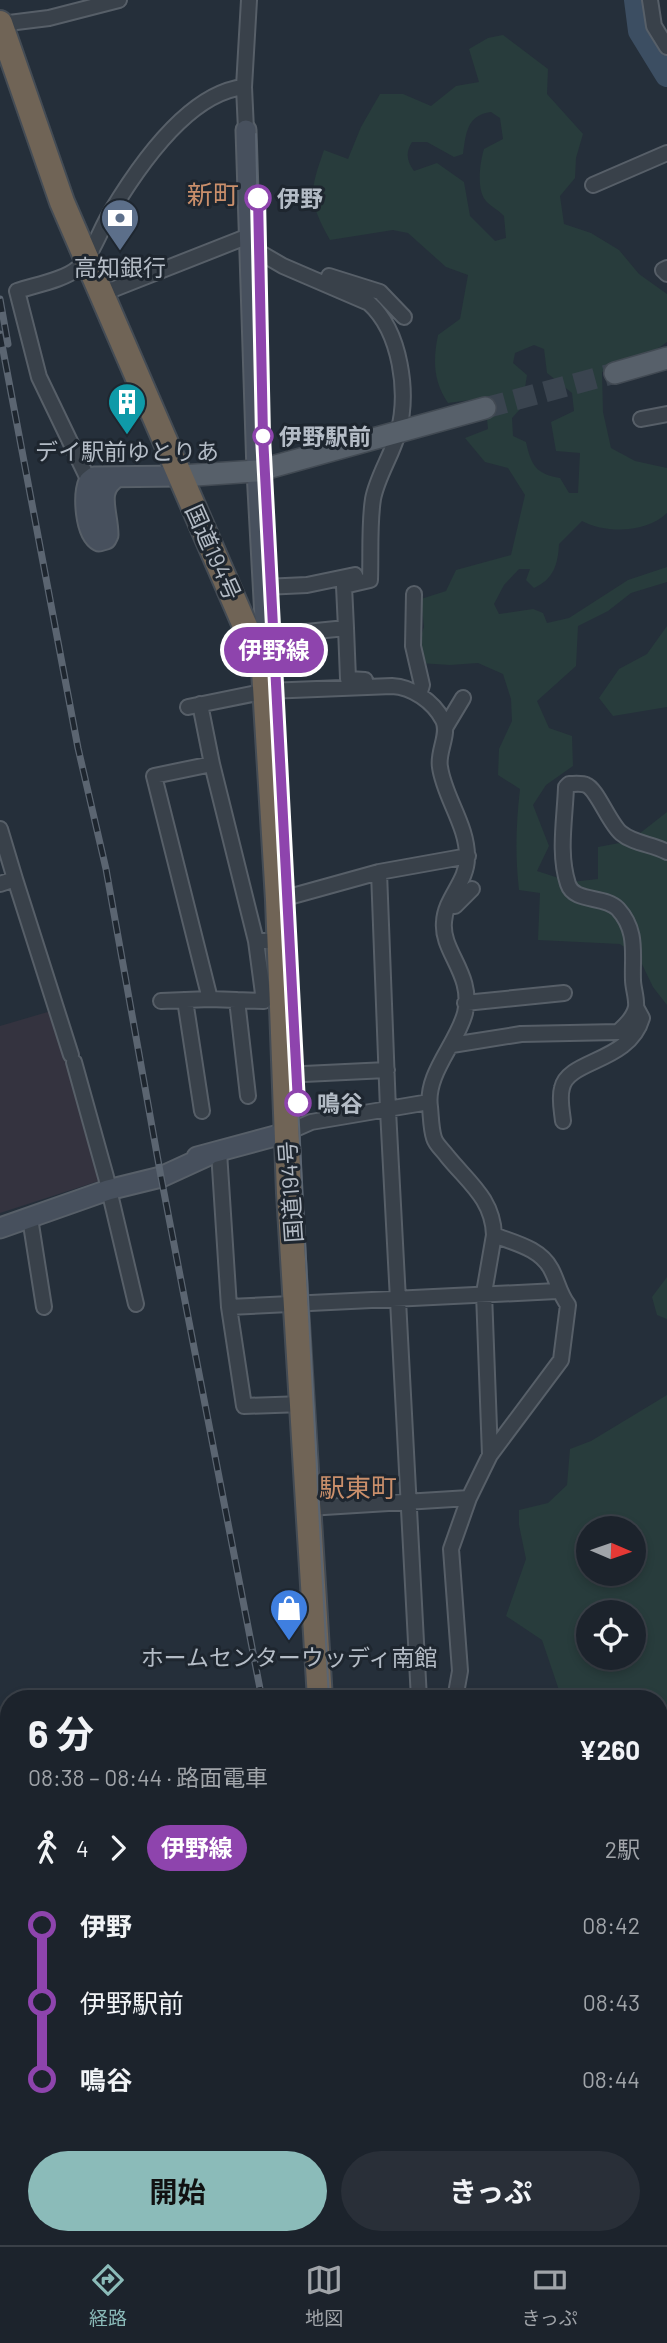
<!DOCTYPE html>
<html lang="ja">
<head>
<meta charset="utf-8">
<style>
	body { margin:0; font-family:Barlow,"Noto Sans JP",sans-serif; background:#292f38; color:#f1f3f6; height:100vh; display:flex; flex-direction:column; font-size:26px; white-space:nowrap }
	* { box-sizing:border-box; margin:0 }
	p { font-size:23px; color:#a0a4a9 }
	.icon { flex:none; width:38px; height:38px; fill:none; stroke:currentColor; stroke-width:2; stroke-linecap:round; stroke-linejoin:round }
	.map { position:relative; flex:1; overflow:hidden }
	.panel { position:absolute; left:0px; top:1690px; width:668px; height:555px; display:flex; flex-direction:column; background:#1c232c; border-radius:28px 28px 0 0; box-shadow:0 4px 10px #0003,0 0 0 2px #3a4048 }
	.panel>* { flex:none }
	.badge { padding:0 14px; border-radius:23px; font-size:24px; line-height:46px }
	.needle { width:46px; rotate:92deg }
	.controls { position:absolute; left:576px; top:1516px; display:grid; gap:14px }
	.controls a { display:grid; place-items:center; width:70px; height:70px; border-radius:50%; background:#1c232c; box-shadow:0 4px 10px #0003,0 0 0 2px #3a4048; font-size:35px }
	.map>.badge { position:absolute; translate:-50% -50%; box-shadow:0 0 0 4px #fff }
	.legs { display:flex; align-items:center; gap:10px; height:77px; padding:0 28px; font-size:23px }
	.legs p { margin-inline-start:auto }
	.head { display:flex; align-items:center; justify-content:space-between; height:119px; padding:0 28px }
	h1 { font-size:38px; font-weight:700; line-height:52px }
	.action { display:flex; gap:14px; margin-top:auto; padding:14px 28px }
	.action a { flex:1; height:80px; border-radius:42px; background:#8bbbb9; color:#111; font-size:28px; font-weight:700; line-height:80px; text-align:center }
	.action a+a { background:#292f38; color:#f1f3f6 }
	ul { padding:0 28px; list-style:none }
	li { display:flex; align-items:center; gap:24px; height:77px; font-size:26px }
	li i { display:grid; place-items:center; width:10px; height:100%; margin:0 9px; background:currentColor }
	li i::after { content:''; width:18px; height:18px; margin:-9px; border:5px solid; border-radius:50%; background:#1c232c }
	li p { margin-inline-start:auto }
	li:first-child i { background:linear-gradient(#0000 50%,currentColor 0) }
	li:last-child i { background:linear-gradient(currentColor 50%,#0000 0) }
	.tab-bar { display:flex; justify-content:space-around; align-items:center; height:98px; border-top:2px solid #3a4048; background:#1c232c; font-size:19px; color:#a0a4a9 }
	.tab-bar a { display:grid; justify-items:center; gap:4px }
	.tab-bar .current { color:#8bbbb9 }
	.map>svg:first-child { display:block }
	.medical { fill:#34333f }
	.green { fill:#283c3c; fill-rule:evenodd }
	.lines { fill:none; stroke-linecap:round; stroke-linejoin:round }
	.river { stroke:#3c4e62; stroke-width:24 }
	.primary-tunnel { stroke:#3a444f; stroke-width:21; stroke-dasharray:21 10; stroke-linecap:butt }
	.street-casing { stroke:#575f68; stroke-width:18 }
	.secondary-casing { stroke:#575f68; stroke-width:23 }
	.primary-casing { stroke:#424a53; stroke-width:24 }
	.highway-casing { stroke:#444c55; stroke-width:28 }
	.street { stroke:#39414a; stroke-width:14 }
	.secondary { stroke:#47505d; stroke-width:19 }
	.primary { stroke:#57606a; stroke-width:21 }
	.highway { stroke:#706456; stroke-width:24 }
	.tram { stroke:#5b6571; stroke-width:2 }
	.rail-casing { stroke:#5b6571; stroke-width:7 }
	.rail { stroke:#1e262f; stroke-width:4.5; stroke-dasharray:13; stroke-linecap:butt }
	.line-1-casing { stroke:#fff; stroke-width:16 }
	.line-1 { stroke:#8e44ad; stroke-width:10 }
	.stop-1-dot { fill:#fff; stroke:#8e44ad; stroke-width:3.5 }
	.labels { text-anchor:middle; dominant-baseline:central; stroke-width:6; stroke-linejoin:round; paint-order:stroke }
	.stop-label { font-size:23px; font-weight:bold; fill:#b4bcc6; stroke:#1e262f; text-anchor:start }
	.poi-label { font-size:23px; fill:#b4bcc6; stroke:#1e262f }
	.street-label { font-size:23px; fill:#b4bcc6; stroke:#1e262f }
	.quarter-label { font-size:26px; fill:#ca8f6b; stroke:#1e262f }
</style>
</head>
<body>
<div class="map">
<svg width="667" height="2245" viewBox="0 0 667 2245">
	<rect width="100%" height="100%" fill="#252f3a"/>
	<path class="medical" d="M 51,1011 L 102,1180 L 0,1213 L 0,1026 Z"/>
	<path class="green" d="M 503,35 L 548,69 L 547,94 L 583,134 L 576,158 L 575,178 L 560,196 L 564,224 L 591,233 L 619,250 L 639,274 L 667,294 L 667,342 L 653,352 L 602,372 L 603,412 L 611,448 L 635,461 L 667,468 L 667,513 C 646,533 607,534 582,521 L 559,544 C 558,564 554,579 534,588 L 526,580 L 530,569 L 519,569 L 504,585 L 494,604 L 499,614 L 533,609 L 543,613 L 547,623 L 569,618 L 628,580 L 667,567 L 667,582 L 631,593 L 608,611 L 578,626 L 576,666 L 537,701 L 549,728 L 572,736 L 573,766 L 546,785 L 533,805 L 549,846 L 537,871 L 571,882 L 598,879 L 598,847 L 630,841 L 667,812 L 667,1005 L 653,987 L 639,958 L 620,944 L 538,940 L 540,893 L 519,890 C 515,855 516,824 520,789 L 498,775 L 499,749 L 512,721 L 511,699 L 503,674 L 478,663 L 450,665 L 419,663 L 417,647 L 424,627 L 421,599 L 446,591 L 456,570 L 511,555 L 525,495 L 508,468 L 485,462 L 465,438 L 488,429 L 485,398 L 448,403 C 433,381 433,360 438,335 L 460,319 L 468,275 L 446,267 L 408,233 L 393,230 L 330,240 C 308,200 309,193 324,150 L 348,159 L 361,127 L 380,94 L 403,94 L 431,106 L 456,86 L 479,82 L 469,49 L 488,38 ZM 491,112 L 500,118 L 503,139 L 484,149 C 480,162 476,190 486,201 C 491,207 499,210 504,216 L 506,238 L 495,241 L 470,216 L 464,182 L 437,163 L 414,171 C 407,161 405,153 412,142 L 427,142 L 454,157 L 463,154 C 466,133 467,115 491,112 ZM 534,345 L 544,349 L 547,373 L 572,393 L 574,411 L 551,422 L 556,451 L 580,453 L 578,493 L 569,493 L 560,478 C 536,474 531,465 526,442 L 513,436 L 512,418 L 522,407 L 527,375 L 513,363 L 515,353 Z
		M 667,626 L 667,707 L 613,716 L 599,698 L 619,669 L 647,654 Z
		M 667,1277 L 667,1319 L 657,1315 L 652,1297 Z
		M 667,1395 L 667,2245 L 585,2245 L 571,2237 L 660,2236 L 660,1699 L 562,1699 L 542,1640 L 506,1616 L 526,1559 L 519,1525 L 519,1510 L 548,1503 L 567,1485 L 570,1449 L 591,1441 ZM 588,1528 L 634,1528 L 634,1573 L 588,1573 ZM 588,1612 L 634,1612 L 634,1657 L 588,1657 Z"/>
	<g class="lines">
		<path class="river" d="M 636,0 L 640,31 L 667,75"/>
		<path class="primary-tunnel" d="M 485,408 L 615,373"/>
		<defs>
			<path id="street" d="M 650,0 L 654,26 L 667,47
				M 0,24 L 49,18 L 119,0
				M 246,130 L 244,87 L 249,0
				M 593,185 L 667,153
				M 252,248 L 283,266 L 369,303 C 401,332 409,393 398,433 C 392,455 377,477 373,499 C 369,525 371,553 370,580 L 344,586 L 346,628 L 266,636
				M 667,268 L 663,270 L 667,274
				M 329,276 L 380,292 L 404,317
				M 104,293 L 251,235
				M 641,419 L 667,414
				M 89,481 L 39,377 L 17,291 C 35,285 64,280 78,268 C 93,254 100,230 111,212 C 138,167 188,93 244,87
				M 264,587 L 307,585 L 355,575
				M 414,594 L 413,646 L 422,685 L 419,695
				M 346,628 L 348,679 L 365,680
				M 200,704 L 212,764
				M 188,707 L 267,691 L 392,686 C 412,687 433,701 443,720 C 450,734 437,752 440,767 C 444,797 468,826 467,858 C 467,882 445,898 444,922 C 441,952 474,974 465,1013 C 457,1044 425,1074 430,1107 C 431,1117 431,1129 434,1138 C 436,1145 443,1150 447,1156 C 468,1182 493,1199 494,1235 C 514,1243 540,1248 551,1269 C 558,1282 559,1293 568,1305 L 561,1360 L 490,1455 L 469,1498 L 308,1508
				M 445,728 L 463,698
				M 0,829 L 15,879 L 0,884
				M 379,872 L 388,1110 L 419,1699
				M 15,879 L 71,1055
				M 278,900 L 379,872 L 468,856
				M 455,906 L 472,889
				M 256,941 L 212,764 L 154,776 L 210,999 L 264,1001 L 256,941 L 280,941
				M 185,1000 L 202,1111
				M 237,1000 L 248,1096
				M 161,1001 L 210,999
				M 465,1003 L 564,993
				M 452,1045 L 521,1034 L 618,1032 C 625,1026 634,1017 636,1007 C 637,998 633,988 633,980 C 632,954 638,931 618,909 C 605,895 574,903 568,884 C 558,854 565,818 566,787 L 569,784 C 574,784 582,783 586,785 C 597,789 609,823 621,833 C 634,844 653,844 667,852
				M 74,1062 L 106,1177 L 136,1304
				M 283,1075 L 387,1070
				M 563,1121 C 562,1111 559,1098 562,1088 C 568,1059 629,1063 642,1018 L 636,1007
				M 286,1133 L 311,1122 L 429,1102
				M 219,1152 L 229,1307 L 244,1406 L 303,1404
				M 30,1218 L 44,1307
				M 229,1307 L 557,1291
				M 490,1455 L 484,1293 L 494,1235
				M 455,1699 L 460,1671 L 451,1549 L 469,1498
				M 0,1911 L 9,1910
				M 504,2236 L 508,2245"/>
			<path id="secondary" d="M 246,130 L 257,471 L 266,636 L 259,653
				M 117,477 C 95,490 108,512 108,535 L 106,539 L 99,541 C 85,533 83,495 89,481 L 94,477 L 181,476
				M 197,1157 L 286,1133
				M 0,1228 L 108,1190 L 161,1177 L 209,1155"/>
			<path id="primary" d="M 615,373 L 667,358
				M 181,476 L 257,471 L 485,408"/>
			<path id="highway" d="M 0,23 L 62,202 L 264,670 L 278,900 L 289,1193 L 320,1699
				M 378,2236 L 380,2245"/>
		</defs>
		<use href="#street" class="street-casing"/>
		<use href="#secondary" class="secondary-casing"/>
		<use href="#primary" class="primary-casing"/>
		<use href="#highway" class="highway-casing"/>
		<use href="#street" class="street"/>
		<use href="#secondary" class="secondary"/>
		<use href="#primary" class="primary"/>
		<use href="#highway" class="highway"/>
		<path class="tram" d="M 256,134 L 263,436 L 329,1699
			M 390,2236 L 392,2245"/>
		<defs>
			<path id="rail" d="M 0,299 L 8,344
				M 0,334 L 78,748 L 106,869 L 161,1177 L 262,1699
				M 361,2236 L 363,2245"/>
		</defs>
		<use href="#rail" class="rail-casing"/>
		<use href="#rail" class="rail"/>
	</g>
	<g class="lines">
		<defs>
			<path id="line-1" d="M 258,198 L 263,436 L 298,1103"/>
		</defs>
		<use href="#line-1" class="line-1-casing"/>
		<use href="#line-1" class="line-1"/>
	</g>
	<defs>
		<symbol id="bank-pin" viewBox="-11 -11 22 30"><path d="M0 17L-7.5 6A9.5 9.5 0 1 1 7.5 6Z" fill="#5c6f8a" stroke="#1e262f"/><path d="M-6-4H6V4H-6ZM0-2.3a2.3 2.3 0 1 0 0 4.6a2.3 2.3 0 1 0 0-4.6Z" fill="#fff"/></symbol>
		<symbol id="building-pin" viewBox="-11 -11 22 30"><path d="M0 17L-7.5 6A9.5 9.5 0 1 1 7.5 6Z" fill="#0f9aa8" stroke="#1e262f"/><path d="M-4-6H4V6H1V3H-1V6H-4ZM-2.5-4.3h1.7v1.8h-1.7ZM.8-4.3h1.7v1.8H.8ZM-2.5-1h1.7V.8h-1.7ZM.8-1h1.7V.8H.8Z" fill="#fff"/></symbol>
		<symbol id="shop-pin" viewBox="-11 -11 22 30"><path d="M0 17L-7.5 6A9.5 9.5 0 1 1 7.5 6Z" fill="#3f7fe0" stroke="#1e262f"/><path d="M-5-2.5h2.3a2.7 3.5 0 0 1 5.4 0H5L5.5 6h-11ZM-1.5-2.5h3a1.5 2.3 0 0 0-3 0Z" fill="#fff"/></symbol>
	</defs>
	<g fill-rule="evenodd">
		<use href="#bank-pin" x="98" y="196" width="44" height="60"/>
		<use href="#building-pin" x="105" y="380" width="44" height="60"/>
		<use href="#shop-pin" x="267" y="1586" width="44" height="60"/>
	</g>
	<g class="stop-1-dot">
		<circle cx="258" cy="198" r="12"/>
		<circle cx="263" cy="436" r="9"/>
		<circle cx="298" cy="1103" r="12"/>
	</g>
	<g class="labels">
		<g class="stop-label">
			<text x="277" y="198">伊野</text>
			<text x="279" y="436">伊野駅前</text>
			<text x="317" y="1103">鳴谷</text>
		</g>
		<g class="poi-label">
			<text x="120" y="267">高知銀行</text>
			<text x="127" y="451">デイ駅前ゆとりあ</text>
			<text x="289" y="1657">ホームセンターウッディ南館</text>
		</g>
		<g class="street-label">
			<text transform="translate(214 552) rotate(66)">国道194号</text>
			<text transform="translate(290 1192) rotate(-94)">国道194号</text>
		</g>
		<g class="quarter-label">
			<text x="213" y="193">新町</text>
			<text x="358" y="1486">駅東町</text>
		</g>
	</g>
</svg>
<div class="controls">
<a><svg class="needle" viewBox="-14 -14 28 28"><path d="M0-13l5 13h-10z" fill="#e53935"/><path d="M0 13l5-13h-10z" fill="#a0a4a9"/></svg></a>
<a><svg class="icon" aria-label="locate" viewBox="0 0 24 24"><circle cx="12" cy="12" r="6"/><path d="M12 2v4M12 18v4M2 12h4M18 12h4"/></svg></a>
</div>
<b class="badge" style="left:274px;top:650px;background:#8e44ad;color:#fff">伊野線</b>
<section class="panel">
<div class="head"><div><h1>6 分</h1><p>08:38 – 08:44 · 路面電車</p></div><b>¥260</b></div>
<div class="legs"><svg class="icon" aria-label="walk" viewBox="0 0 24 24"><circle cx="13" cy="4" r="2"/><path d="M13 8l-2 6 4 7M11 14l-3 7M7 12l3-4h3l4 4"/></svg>4<svg class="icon" aria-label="forward" viewBox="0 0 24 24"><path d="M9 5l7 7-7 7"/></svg><b class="badge" style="background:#8e44ad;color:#fff">伊野線</b><p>2駅</p></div>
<ul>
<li><i style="color:#8e44ad"></i><b>伊野</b><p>08:42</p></li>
<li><i style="color:#8e44ad"></i><span>伊野駅前</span><p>08:43</p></li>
<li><i style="color:#8e44ad"></i><b>鳴谷</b><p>08:44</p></li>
</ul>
<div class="action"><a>開始</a><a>きっぷ</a></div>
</section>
</div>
<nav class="tab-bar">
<a class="current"><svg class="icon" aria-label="directions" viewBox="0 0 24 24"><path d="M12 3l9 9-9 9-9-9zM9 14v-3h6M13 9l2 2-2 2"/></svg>経路</a>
<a><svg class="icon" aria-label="map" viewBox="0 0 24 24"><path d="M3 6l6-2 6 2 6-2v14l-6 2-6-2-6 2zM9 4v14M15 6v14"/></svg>地図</a>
<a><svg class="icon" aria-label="tickets" viewBox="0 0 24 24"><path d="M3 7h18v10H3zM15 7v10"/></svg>きっぷ</a>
</nav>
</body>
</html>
